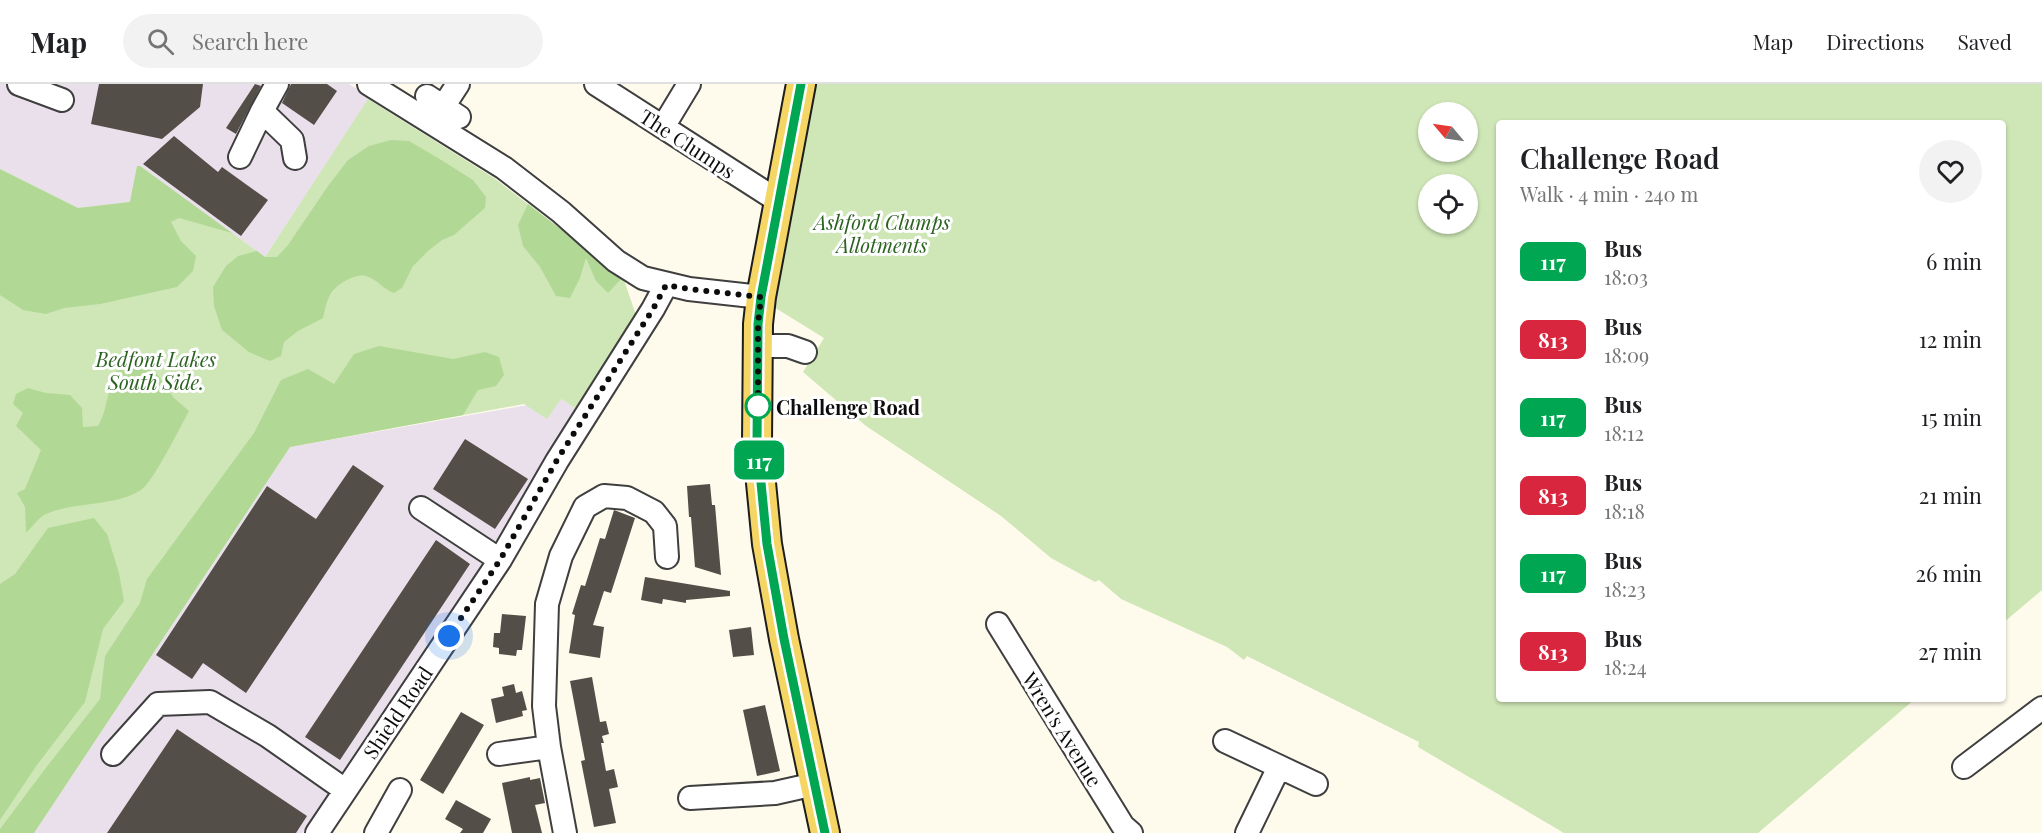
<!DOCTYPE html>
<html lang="en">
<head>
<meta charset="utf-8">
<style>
	body { margin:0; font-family:"Playfair Display",serif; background:#f2f2f2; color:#202124; height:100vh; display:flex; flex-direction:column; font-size:22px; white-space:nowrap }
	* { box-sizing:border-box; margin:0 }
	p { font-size:20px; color:#757577 }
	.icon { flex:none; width:33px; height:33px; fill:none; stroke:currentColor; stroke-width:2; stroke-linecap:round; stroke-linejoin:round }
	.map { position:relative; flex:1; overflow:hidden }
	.details { position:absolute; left:1496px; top:36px; width:510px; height:582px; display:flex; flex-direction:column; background:#fff; border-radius:6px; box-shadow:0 2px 4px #0004 }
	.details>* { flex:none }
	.badge { padding:0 12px; border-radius:9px; font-size:21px; line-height:39px }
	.needle { width:39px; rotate:299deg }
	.fabs { position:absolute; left:1418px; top:18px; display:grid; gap:12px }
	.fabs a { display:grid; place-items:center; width:60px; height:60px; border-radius:50%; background:#fff; box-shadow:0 2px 4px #0004; font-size:30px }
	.you { position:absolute; width:30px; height:30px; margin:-15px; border:4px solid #fff; border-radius:50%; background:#1a73e8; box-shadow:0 0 0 9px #1a73e833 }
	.map>.badge { position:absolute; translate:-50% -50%; box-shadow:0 0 0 3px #fff }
	.round { display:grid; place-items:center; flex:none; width:63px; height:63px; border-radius:32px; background:#f2f2f2 }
	.head { display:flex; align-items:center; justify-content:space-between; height:102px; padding:0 24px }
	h1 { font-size:28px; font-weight:600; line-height:45px }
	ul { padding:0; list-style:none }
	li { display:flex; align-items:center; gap:18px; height:78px; padding:0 24px }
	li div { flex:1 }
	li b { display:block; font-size:22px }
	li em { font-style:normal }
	li .badge { min-width:66px; font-weight:700; text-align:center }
	header { display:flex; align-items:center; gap:36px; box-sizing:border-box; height:84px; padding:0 30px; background:#fff; border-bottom:2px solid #e0e0e0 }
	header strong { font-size:28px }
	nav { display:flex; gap:33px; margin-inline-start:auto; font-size:21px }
	.search { width:420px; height:54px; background:#f2f2f2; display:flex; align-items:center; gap:15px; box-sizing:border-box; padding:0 21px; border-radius:33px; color:#757577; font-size:22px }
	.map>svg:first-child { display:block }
	.industrial { fill:#eae0eb }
	.green { fill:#cfe7b7; fill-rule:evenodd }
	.forest { fill:#b2d896 }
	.building { fill:#544e49 }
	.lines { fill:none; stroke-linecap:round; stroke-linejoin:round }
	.minor-casing { stroke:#3f3f3f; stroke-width:26 }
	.major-casing { stroke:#1d1d1d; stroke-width:32 }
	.minor { stroke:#fff; stroke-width:22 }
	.major { stroke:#f5d665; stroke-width:28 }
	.line-casing { stroke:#fff; stroke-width:14 }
	.line { stroke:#00a651; stroke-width:9 }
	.walk { stroke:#0c0c0c; stroke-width:6; stroke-dasharray:0 10.8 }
	.stop-dot { fill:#fff; stroke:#00a651; stroke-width:3 }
	.labels { text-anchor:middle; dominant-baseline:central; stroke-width:6; stroke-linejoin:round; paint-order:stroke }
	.street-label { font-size:20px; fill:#0c0c0c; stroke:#fff }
	.park-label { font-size:20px; font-style:italic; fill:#2a621f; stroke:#fff }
	.stop-label { font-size:20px; font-weight:bold; fill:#0c0c0c; stroke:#fff; text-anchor:start }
</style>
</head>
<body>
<header>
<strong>Map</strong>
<div class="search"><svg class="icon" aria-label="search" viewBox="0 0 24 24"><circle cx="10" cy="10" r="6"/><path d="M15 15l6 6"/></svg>Search here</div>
<nav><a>Map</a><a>Directions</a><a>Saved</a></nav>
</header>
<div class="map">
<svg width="2042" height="749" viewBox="0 0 2042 749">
	<rect width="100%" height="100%" fill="#fffbec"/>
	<path class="industrial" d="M 0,0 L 349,0 L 370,13 L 265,173 L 137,82 L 131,118 L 78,124 L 0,85 Z
		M 561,315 L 575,324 L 489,474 L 303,749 L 34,749 L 290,363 Z"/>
	<path class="green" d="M 816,0 L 2042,0 L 2042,506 L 2003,539 L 2002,39 L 1498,39 L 1498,615 L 1915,615 L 1758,749 L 1564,749 L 1418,663 L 1419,658 L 1247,572 L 1244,576 L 1227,563 L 1121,515 L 1099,496 L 1095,498 L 1051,474 L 1001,432 L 866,342 L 803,288 L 824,254 L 769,220 ZM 1428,28 L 1467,28 L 1467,68 L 1428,68 ZM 1428,100 L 1467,100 L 1467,140 L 1428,140 Z
		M 368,15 L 494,94 L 623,193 L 637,234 L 575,324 L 561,315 L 547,335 L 524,320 L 290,363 L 34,749 L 0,749 L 0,85 L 78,124 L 130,118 L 137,82 L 140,82 L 265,173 Z"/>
	<path class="forest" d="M 391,56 L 409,57 L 438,74 L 473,96 L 486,113 L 485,124 L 454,151 L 442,156 L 428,167 L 413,182 L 402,204 L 394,209 C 383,205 378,196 366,192 C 355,189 335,201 330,211 C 326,218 325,226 323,234 L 298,247 L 284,258 L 281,272 L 270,277 L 249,268 L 222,246 L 214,222 L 213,203 L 226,182 L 238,172 L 257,167 L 265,173 L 277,173 L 288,161 L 328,102 L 348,76 L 369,62 Z
		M 137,82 L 140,82 L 232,149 L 179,134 L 171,138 L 181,157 L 196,172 L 193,187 L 177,203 L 100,220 L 64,224 L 46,230 L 23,226 L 0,211 L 0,85 L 78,124 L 130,118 Z
		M 528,120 L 623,193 L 608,209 L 596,197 L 586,174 L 580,194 L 570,214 L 556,212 L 540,183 L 523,162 L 518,141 Z
		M 379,262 L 453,275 L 485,268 L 499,273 L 504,291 L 496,302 L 478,306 L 463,331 L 290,363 L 34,749 L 0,749 L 0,745 L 45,685 L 100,615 L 105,572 L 140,519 L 147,495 L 254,349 L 281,296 L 308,285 L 334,300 L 354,270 Z
		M 140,281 L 154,286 L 174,314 L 189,327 C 181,342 152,400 141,406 C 115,423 75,417 46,430 C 39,433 32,443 26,449 L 25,423 L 17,409 L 25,405 L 41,366 L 16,342 L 23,329 L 13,320 L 16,310 L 28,304 L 46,309 L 70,311 L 82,324 L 83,343 L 98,342 C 108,325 107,305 116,287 Z
		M 94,434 L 107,450 L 119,489 L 124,517 L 103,545 L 85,618 L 37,681 L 0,736 L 0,500 L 15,490 L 48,444 Z"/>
	<path class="building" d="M 99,0 L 203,0 L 200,23 L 162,55 L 91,40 Z
		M 255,0 L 261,2 L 236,50 L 226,44 Z
		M 291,0 L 327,0 L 337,7 L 314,41 L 282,19 Z
		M 174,52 L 218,88 L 222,83 L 268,116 L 241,152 L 143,80 Z
		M 465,355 L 528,395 L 495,445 L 433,405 Z
		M 353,381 L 384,402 L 246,609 L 203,579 L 192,595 L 156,571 L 267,402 L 316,435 Z
		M 710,400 L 712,421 L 715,421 L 721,491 L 695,483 L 691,433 L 689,433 L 687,402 Z
		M 614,426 L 635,434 L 611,509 L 604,507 L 593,541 L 604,543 L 600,574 L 569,569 L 575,531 L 572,530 L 581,501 L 585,502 L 600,454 L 605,455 Z
		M 436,456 L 470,480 L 340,676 L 305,653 Z
		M 645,493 L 730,507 L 730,512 L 686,516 L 686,519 L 663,515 L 662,520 L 641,516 Z
		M 502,530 L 526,532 L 522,566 L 517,566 L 516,572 L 499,570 L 499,564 L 493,563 L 494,549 L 500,549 Z
		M 751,543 L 754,571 L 733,573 L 729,546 Z
		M 592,593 L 600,638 L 606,637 L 609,650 L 602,652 L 604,659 L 601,659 L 606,687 L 614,685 L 618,703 L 609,705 L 616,739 L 594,743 L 581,677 L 585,676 L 570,597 Z
		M 514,600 L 516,609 L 522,607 L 527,626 L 522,627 L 523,632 L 496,639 L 491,615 L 504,612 L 502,603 Z
		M 765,621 L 780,687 L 757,692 L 743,626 Z
		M 461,628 L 484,641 L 443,710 L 420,696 Z
		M 177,645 L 307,732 L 296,749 L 107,749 Z
		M 530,693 L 530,696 L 540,694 L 545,719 L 535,721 L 542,749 L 512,749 L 502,699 Z
		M 456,716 L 491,735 L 483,749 L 460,749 L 463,745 L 445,735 Z"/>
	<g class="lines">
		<defs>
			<path id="minor" d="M 19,0 L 62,16
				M 277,0 L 262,27 L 292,56 L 295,74
				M 369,0 L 504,84 L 561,128 L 616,177 L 643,194 L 689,205 L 761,213
				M 596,0 L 780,118
				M 427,12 L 459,33
				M 443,23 L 458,0
				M 663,43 L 689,0
				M 240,73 L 262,27
				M 758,262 L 788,262 L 805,268
				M 421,424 L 500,476
				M 998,540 L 1123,742 L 1131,749
				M 1225,657 L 1316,700
				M 113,670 L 158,620 L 210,618 L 268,652 L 345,706
				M 499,670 L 549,663
				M 1964,683 L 2042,624
				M 690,714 L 775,709 L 815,700
				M 317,749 L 500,476 L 557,377 L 653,225 L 666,201
				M 376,749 L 400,706
				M 565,749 L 549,663 L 544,622 L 547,520 L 561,472 L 585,423 L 604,412 L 627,414 L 654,428 L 665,442 L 667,473
				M 1247,749 L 1279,683"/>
			<path id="major" d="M 801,0 L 761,213 L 758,240 L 757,358 L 767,460 L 784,555 L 825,749"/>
		</defs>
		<use href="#minor" class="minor-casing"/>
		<use href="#major" class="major-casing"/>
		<use href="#minor" class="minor"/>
		<use href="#major" class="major"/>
	</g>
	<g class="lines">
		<defs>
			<path id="line" d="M 801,0 L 761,213 L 758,240 L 757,358 L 767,460 L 784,555 L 825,749"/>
		</defs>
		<use href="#line" class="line-casing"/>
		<use href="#line" class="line"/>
		<path class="walk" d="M 449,552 L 500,476 L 557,376 L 653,225 L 666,201 L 689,205 L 761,213 L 758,240 L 758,327 L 758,322"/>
	</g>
	<circle class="stop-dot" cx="758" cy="322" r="12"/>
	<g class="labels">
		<g class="street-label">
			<text transform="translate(688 59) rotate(33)">The Clumps</text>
			<text transform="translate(397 628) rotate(-56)">Shield Road</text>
			<text transform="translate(1063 645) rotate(58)">Wren's Avenue</text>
		</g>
		<g class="park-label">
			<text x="882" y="137">Ashford Clumps<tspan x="882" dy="23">Allotments</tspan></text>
			<text x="156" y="274">Bedfont Lakes<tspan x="156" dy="23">South Side.</tspan></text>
		</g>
		<g class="stop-label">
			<text x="776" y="322">Challenge Road</text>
		</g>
	</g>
</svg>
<div class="fabs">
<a><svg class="needle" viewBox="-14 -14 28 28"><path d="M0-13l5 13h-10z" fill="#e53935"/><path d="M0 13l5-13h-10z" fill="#757577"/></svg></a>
<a><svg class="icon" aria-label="locate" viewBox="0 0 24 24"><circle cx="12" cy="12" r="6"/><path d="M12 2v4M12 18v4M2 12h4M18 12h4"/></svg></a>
</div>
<div class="you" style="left:449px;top:552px"></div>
<b class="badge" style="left:759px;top:376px;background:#00a651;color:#fff">117</b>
<section class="details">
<div class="head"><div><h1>Challenge Road</h1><p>Walk · 4 min · 240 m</p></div><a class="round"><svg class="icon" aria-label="heart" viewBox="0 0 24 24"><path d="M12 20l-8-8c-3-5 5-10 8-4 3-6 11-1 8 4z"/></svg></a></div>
<ul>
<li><span class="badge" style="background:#00a651;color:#fff">117</span><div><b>Bus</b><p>18:03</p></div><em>6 min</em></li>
<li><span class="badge" style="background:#d7263d;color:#fff">813</span><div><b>Bus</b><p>18:09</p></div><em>12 min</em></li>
<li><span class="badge" style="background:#00a651;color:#fff">117</span><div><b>Bus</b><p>18:12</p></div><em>15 min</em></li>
<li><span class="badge" style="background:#d7263d;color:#fff">813</span><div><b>Bus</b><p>18:18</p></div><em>21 min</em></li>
<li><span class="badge" style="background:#00a651;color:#fff">117</span><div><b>Bus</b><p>18:23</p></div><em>26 min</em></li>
<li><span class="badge" style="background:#d7263d;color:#fff">813</span><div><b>Bus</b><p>18:24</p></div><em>27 min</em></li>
</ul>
</section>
</div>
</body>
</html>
